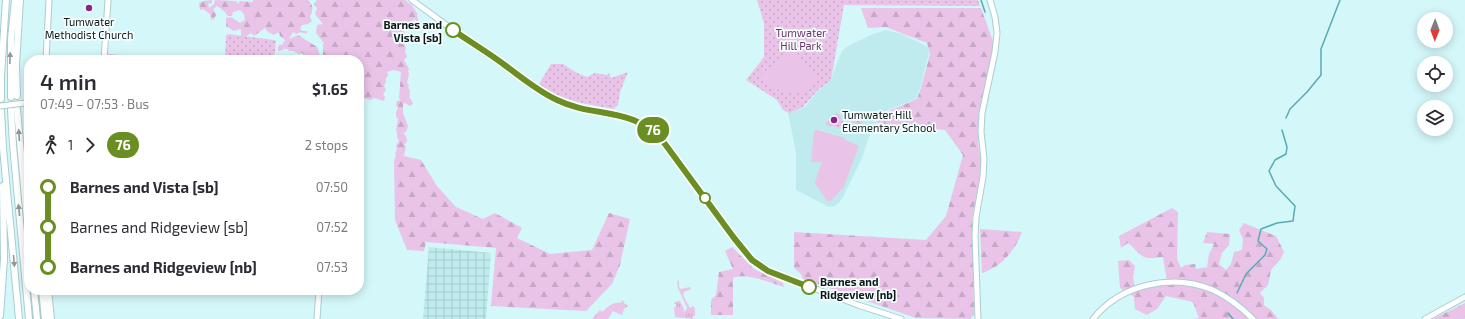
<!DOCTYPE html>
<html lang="en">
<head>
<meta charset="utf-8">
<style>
	body { margin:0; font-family:"Exo 2",sans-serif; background:#f7f7f7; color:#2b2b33; height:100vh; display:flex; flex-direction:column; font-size:15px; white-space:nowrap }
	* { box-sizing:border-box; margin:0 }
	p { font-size:13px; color:#7c7c81 }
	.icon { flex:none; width:22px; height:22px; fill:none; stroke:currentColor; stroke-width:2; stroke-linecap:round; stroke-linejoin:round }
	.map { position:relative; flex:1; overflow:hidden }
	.panel { position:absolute; left:24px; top:55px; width:340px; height:240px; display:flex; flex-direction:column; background:#fff; border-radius:16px; box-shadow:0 2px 10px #0003 }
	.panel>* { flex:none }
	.badge { padding:0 8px; border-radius:13px; font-size:14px; line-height:26px }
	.needle { width:26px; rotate:181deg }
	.controls { position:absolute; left:1417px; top:12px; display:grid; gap:8px }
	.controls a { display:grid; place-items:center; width:36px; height:36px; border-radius:50%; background:#fff; box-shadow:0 2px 10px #0003; font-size:20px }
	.map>.badge { position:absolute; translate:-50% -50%; box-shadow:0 0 0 2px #fff }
	.legs { display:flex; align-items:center; gap:6px; height:44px; padding:0 16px; font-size:13px }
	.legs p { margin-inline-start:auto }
	.head { display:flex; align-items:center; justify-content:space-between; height:68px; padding:0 16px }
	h1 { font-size:22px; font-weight:600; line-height:30px }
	ul { padding:0 16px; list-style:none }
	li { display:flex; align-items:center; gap:14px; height:40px; font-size:15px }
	li i { display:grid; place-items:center; width:6px; height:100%; margin:0 5px; background:currentColor }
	li i::after { content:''; width:10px; height:10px; margin:-5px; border:3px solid; border-radius:50%; background:#fff }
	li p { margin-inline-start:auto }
	li:first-child i { background:linear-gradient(#0000 50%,currentColor 0) }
	li:last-child i { background:linear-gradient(currentColor 50%,#0000 0) }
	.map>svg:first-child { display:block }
	.built { fill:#bfebef }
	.industrial { fill:url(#industrial-grid) }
	.grass { fill:url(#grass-tufts) }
	.forest { fill:url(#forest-firs) }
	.park { fill:url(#park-dots) }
	.pitch { fill:#e9c4e8 }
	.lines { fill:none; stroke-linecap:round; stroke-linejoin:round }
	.stream { stroke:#58abb2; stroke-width:1.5 }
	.secondary-casing { stroke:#abcdcf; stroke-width:7 }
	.highway-casing { stroke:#abcdcf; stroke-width:8 }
	.secondary { stroke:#fff; stroke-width:5 }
	.highway { stroke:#fff; stroke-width:6 }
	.secondary-bridge-casing { stroke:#abcdcf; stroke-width:7; stroke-linecap:butt }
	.secondary-bridge { stroke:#fff; stroke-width:5 }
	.oneway { fill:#929898 }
	.line-1-casing { stroke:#fff; stroke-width:9 }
	.line-1 { stroke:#6b8e23; stroke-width:6 }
	.poi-dot { fill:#8b258c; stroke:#f7fefe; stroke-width:1.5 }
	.stop-1-dot { fill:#fff; stroke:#6b8e23; stroke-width:2 }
	.labels { text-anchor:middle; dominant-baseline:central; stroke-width:3.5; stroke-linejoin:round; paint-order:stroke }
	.poi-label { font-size:11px; fill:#0c191a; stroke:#f7fefe }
	.stop-label { font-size:11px; font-weight:bold; fill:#0c191a; stroke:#f7fefe; text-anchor:end }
	.park-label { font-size:11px; fill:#6b336b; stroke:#f7fefe }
</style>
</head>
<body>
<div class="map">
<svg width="1465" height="319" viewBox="0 0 1465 319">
	<defs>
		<pattern id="industrial-grid" width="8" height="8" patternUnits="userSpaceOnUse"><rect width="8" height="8" fill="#bfebef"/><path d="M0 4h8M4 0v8" fill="none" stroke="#a3c9cc"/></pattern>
		<pattern id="grass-tufts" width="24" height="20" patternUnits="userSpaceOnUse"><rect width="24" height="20" fill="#e9c4e8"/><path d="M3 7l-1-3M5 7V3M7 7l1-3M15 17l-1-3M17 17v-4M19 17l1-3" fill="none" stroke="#c7a8c6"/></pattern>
		<pattern id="forest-firs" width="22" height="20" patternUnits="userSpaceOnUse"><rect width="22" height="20" fill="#e9c4e8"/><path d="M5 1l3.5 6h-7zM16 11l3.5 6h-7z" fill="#c7a8c6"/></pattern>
		<pattern id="park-dots" width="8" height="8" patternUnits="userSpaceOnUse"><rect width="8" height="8" fill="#e9c4e8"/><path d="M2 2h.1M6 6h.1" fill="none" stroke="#c7a8c6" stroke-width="1.8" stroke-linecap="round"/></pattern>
	</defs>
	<rect width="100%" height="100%" fill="#d4f7fa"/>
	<path class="built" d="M 886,30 L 902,34 L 928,47 L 929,53 L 920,89 L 916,99 L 883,112 L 870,134 L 862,158 L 842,199 L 835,206 L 829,207 L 796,190 L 796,152 L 788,113 L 805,107 L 818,91 L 830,81 L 842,51 L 848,46 L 873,34 Z"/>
	<path class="industrial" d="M 429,247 L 491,253 L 486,319 L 423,319 Z"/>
	<path class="grass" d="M 108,54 L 134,56 L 136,60 L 108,60 Z
		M 677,277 L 678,281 L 679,281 L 679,287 L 681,289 L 690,287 L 691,289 L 684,292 L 683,295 L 690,308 L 693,306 L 695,309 L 695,316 L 693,316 L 693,319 L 675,317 L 674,307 L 676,307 L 676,304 L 674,304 L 675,302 L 680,301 L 684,309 L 683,312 L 687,309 L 687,308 L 678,288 Z
		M 623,300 L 624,303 L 628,306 L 624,309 L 622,315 L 613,311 L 608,319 L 592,319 L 600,310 L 602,312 C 608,307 612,302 620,303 Z"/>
	<path class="forest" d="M 212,0 L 212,3 L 208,4 L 209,8 L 214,4 L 215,0 L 236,1 L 238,4 L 240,1 L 253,2 L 253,0 L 308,0 C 314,6 313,10 310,17 L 312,21 L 308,24 L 302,25 L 300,29 L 302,31 L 307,31 L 307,34 L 301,32 L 296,34 L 293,32 L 289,39 L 298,35 L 317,47 L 320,55 L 319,60 L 311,60 L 308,55 L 304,55 L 302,53 L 299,54 L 293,51 L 289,51 L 288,49 L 285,49 L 284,48 L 283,50 L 278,51 L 278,47 L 280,44 L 282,45 L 285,40 L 280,36 L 279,32 L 274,35 L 268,32 L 265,28 L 254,36 L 251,33 L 245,37 L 241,36 L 241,29 L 234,31 L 226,26 L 226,18 L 231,17 L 240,23 L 245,20 L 244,14 L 240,10 L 233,12 L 232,16 L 228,16 L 224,11 L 217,6 L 213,9 L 216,15 L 214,19 L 211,20 L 210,14 L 203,9 L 200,10 L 199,3 L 204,1 Z
		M 317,0 L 406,0 L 408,3 L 411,4 L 417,13 L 418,21 L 416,23 L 415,18 L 410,25 L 403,30 L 405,33 L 402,37 L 404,39 L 404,43 L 406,48 L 405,51 L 407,57 L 404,60 L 409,69 L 408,71 L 409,74 L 407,83 L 409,85 L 408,88 L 410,90 L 409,98 L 411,99 L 413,104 L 410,106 L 405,103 L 403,104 L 403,113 L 408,126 L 406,132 L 403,133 L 406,136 L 407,141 L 404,145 L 406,147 L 404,156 L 421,160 L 437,186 L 456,207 L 483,219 L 495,213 L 522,228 L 517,238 L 550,254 L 592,250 L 609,213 L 630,219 L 620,265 L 612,284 L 586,311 L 491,306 L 496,248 L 426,242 L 424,251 L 407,250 L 395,220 L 394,161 L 396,155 L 395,153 L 397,149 L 396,146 L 399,141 L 397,138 L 397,132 L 396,130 L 398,119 L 396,117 L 396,112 L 398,108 L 396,105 L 397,101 L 401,100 L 399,98 C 400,90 400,81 401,72 L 394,70 L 387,72 L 388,75 L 386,78 L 386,82 L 384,86 L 386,90 L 383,94 L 385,97 L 384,101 L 374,98 L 370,100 L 364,98 L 359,99 L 359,60 L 323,60 L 323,45 L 324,43 L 316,33 L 317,25 L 323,24 L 315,14 L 317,8 L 314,4 Z
		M 861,8 L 981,8 L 994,44 L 979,113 L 978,142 L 982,166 L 972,219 L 974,315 L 970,319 L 916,318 L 803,279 L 801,274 L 794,268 L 794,232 L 926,240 L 946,216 L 963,155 L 945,130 L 876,123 L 884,113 L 917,99 L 921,88 L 930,54 L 927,43 L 886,27 L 868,28 Z
		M 1172,208 L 1178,212 L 1177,259 L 1181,268 L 1185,265 L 1195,264 L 1196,269 L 1207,267 L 1209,254 L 1214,244 L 1203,243 L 1207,232 L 1230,234 L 1229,245 L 1222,253 L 1219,264 L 1226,270 L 1231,264 L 1234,252 L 1242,250 L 1243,239 L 1239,230 L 1244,223 L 1276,236 L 1284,252 L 1280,260 L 1271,270 L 1268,285 L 1260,293 L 1264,298 L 1264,305 L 1272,311 L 1278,319 L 1193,319 L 1199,318 L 1193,302 L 1166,296 L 1157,309 L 1147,315 L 1135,309 L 1134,297 L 1120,288 L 1118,261 L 1129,260 L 1135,266 L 1133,277 L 1135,288 L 1167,282 L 1163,257 C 1139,260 1145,257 1128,243 L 1121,248 L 1119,236 Z
		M 980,229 L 1022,232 C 1015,251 1001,267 982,273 Z
		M 732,247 L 754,269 L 783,283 L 784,287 C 770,283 746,272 733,278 L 733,315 L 711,315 L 711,300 L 716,295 L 719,272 L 733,269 L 725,251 Z
		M 1465,303 L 1465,319 L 1433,319 Z"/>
	<path class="park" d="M 757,0 L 978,0 L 980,6 L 844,5 L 832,74 L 830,81 L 818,90 L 803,107 L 789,113 L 783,110 L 777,100 L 746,80 L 764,57 L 764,23 Z
		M 228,34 L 274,40 L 276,41 L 274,60 L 225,60 L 226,36 Z
		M 551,64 L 563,64 L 577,73 L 587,77 L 595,73 L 607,75 L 609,73 L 611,78 L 628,72 L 620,92 L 618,105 L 613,109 C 583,103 564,102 539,84 Z
		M 848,112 L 857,116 L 862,117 L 862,124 C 853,125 848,120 848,112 Z
		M 836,113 L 839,113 L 844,125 L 842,128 L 826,125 L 826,123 Z"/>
	<path class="pitch" d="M 791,51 L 796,52 L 817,81 C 799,100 774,94 760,75 Z
		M 816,130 L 845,138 L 845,140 L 859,146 L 843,189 L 842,189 L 831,201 L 827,201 L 814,182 L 817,179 L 816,178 L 822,162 L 811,162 L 814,132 Z"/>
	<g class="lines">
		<path class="stream" d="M 981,0 L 985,12
			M 1286,118 L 1290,109 L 1307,92 L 1321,75 L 1321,49 L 1340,0
			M 1237,293 L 1246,274 L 1265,255 L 1267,249 L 1258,241 L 1261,229 L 1277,223 L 1293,221 L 1295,206 L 1276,186 L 1269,171 L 1275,160 L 1286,154 L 1287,147 L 1282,130
			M 1228,313 L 1233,319"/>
		<defs>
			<path id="secondary" d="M 412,0 L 464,38 L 550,97 L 573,106 L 630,118 C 644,124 655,131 665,143 L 742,249 L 752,260 L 768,271 L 858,305 L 901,319
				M 46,60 L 49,0
				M 104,60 L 108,0
				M 317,319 L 319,290
				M 978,319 L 975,236 L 976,217 L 983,177 L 984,159 L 981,132 L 982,113 L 995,52 L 997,33 L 995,17 L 990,0
				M 1093,319 C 1121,284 1172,273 1213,290 C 1228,297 1241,307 1253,319
				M 1425,319 L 1465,297"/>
			<path id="highway" d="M 17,96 L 16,64 L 20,0
				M 11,97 L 11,39 L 15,0
				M 1,99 L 1,76 L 6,0
				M 17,109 L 29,243
				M 11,110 L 13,145 L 29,319
				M 1,111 L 3,148 L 19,319
				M 34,290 L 37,319
				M 42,290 L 45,319
				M 48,290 L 51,319
				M 0,316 L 4,259 L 3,186"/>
		</defs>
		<use href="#secondary" class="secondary-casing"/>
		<use href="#highway" class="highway-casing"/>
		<use href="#secondary" class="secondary"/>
		<use href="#highway" class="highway"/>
		<defs>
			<path id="secondary-bridge" d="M 0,106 L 25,103"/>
		</defs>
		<use href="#secondary-bridge" class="secondary-bridge-casing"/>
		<use href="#secondary-bridge" class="secondary-bridge"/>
	</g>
	<defs><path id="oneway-solid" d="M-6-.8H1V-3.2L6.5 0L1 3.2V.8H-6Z"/></defs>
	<g class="oneway">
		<use href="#oneway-solid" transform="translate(10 58) rotate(-88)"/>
		<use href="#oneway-solid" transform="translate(19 135) rotate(-94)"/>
		<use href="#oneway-solid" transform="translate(19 210) rotate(-96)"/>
		<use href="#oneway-solid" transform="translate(14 261) rotate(85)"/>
	</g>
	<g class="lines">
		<defs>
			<path id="line-1" d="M 453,30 C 470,42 489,53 506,66 C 522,78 539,92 557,100 C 596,119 634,105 665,144 L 734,238 L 752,260 L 768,271 L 809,287"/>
		</defs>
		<use href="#line-1" class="line-1-casing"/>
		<use href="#line-1" class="line-1"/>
	</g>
	<g class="poi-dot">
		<circle cx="89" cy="8" r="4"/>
		<circle cx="834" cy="120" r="4"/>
	</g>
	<g class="stop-1-dot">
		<circle cx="453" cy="30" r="7"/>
		<circle cx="705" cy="198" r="5"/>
		<circle cx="809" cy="287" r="7"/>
	</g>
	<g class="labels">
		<g class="poi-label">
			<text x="89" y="21">Tumwater<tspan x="89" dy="13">Methodist Church</tspan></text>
			<text x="842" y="114" text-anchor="start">Tumwater Hill<tspan x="842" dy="13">Elementary School</tspan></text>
		</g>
		<g class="stop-label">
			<text x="442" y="24">Barnes and<tspan x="442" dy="13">Vista [sb]</tspan></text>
			<text x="820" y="281" text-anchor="start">Barnes and<tspan x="820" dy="13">Ridgeview [nb]</tspan></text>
		</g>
		<g class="park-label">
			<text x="801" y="32">Tumwater<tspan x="801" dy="13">Hill Park</tspan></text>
		</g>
	</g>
</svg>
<div class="controls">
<a><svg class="needle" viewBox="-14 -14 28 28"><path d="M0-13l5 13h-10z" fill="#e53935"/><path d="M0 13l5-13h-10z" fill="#7c7c81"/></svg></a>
<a><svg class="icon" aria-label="locate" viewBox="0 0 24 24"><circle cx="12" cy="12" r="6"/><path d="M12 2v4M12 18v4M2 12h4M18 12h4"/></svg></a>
<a><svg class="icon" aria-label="layers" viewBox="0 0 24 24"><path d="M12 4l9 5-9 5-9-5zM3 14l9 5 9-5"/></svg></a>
</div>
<b class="badge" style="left:653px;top:130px;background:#6b8e23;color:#fff">76</b>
<section class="panel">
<div class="head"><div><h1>4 min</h1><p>07:49 – 07:53 · Bus</p></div><b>$1.65</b></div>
<div class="legs"><svg class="icon" aria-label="walk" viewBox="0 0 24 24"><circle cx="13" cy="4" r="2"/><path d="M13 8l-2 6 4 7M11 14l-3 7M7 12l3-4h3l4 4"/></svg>1<svg class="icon" aria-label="forward" viewBox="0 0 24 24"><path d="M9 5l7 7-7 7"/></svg><b class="badge" style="background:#6b8e23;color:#fff">76</b><p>2 stops</p></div>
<ul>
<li><i style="color:#6b8e23"></i><b>Barnes and Vista [sb]</b><p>07:50</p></li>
<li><i style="color:#6b8e23"></i><span>Barnes and Ridgeview [sb]</span><p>07:52</p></li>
<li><i style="color:#6b8e23"></i><b>Barnes and Ridgeview [nb]</b><p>07:53</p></li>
</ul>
</section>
</div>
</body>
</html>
